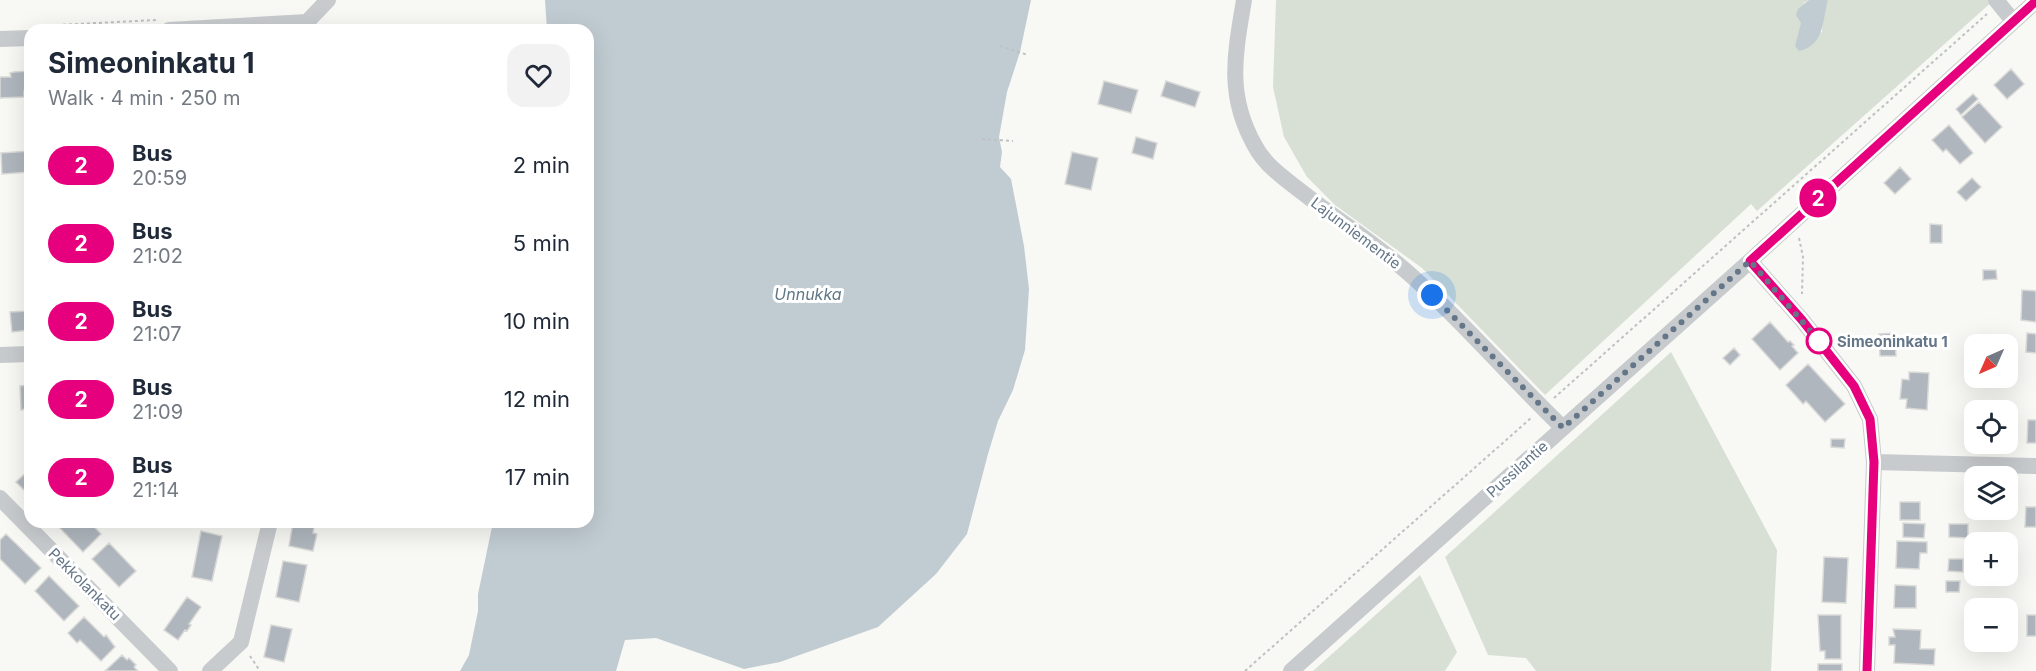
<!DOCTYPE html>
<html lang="en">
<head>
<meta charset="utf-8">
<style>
	body { margin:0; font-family:Inter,sans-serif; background:#f2f2f3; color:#1f2937; height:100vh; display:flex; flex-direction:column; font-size:22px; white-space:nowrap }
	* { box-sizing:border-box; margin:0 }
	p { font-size:20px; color:#747a83 }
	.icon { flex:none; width:33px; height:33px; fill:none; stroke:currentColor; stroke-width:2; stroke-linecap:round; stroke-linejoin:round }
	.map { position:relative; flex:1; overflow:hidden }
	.sheet { position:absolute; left:24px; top:24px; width:570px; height:504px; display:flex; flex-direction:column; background:#fff; border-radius:18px; box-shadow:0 6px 24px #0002 }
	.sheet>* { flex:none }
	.badge { padding:0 12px; border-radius:20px; font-size:21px; line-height:39px }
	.needle { width:39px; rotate:225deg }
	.fabs { position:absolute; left:1964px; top:334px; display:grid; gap:12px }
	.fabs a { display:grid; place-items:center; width:54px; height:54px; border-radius:12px; background:#fff; box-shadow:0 6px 24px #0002; font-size:30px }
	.you { position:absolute; width:30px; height:30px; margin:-15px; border:4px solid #fff; border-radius:50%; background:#1a73e8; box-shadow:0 0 0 9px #1a73e833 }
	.map>.badge { position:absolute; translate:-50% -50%; box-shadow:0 0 0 3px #fff }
	.round { display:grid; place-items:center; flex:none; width:63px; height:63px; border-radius:18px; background:#f2f2f3 }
	.summary { display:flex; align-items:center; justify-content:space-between; height:102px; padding:0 24px }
	h1 { font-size:28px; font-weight:700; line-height:45px }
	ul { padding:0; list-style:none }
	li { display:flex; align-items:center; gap:18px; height:78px; padding:0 24px }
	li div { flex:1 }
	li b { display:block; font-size:22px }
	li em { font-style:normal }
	li .badge { min-width:66px; font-weight:700; text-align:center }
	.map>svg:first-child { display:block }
	.green { fill:#d8e0d5 }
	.water { fill:#c1ccd2 }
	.building { fill:#afb6bd; stroke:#d9d9d7; stroke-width:1.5 }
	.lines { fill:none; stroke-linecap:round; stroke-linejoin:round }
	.path { stroke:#bec1c3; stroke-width:2; stroke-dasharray:3 3; stroke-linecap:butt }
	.minor { stroke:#c7cbce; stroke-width:16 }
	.line-casing { stroke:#fff; stroke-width:14 }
	.line { stroke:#e6007e; stroke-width:9 }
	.walk { stroke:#647688; stroke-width:6; stroke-dasharray:0 10.8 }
	.stop-dot { fill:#fff; stroke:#e6007e; stroke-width:3 }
	.labels { text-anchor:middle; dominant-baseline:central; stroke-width:6; stroke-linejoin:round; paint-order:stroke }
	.street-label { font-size:15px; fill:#647688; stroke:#fff }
	.stop-label { font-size:15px; font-weight:bold; fill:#647688; stroke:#fff; text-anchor:start }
	.water-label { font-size:16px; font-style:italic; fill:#607784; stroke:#fff }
</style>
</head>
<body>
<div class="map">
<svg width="2036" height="671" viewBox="0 0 2036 671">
	<rect width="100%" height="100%" fill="#f8f8f4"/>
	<path class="green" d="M 1276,0 L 1809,0 L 1804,3 L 1801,28 L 1797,38 L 1822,32 L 1823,16 L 1828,0 L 1994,0 L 1757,211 L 1751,204 L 1545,395 L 1422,268 L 1335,205 L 1307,177 L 1284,137 L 1273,87 Z
		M 1671,352 L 1777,550 L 1771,671 L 1536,671 L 1526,658 L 1488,655 L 1445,557 Z
		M 1420,575 L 1457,652 L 1445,671 L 1313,671 Z"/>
	<path class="water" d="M 545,0 L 1031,0 L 1020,52 L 1007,92 L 999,137 L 1002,152 L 1000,167 L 1011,179 L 1024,246 L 1029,289 L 1025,350 L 1013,390 L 998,421 L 988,454 L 967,534 L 936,574 L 878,627 L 780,662 L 744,669 L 656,638 L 625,640 L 616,671 L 460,671 L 469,655 L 478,611 L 478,594 L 493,522 L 588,522 L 588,30 L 547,30 Z
		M 1809,0 L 1828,0 C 1822,21 1825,45 1799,51 L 1795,46 L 1801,23 L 1796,15 L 1798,9 Z"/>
	<path class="building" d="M 2011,69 L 2024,84 L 2007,99 L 1994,85 Z
		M 30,71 L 30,91 L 24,91 L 24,97 L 0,98 L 0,77 L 11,77 L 10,73 L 14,72 Z
		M 1104,81 L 1138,90 L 1131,113 L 1098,104 Z
		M 1166,81 L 1200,92 L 1195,107 L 1161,96 Z
		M 1973,94 L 1978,99 L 1961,115 L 1956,109 Z
		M 1979,102 L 2002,127 L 1985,143 L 1962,117 Z
		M 1949,125 L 1973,153 L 1960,164 L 1946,149 L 1943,152 L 1932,140 Z
		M 1136,137 L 1157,143 L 1153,159 L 1132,153 Z
		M 30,151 L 30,172 L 2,174 L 1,153 Z
		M 1072,152 L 1098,158 L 1091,190 L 1065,184 Z
		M 1900,167 L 1911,179 L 1895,194 L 1884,183 Z
		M 1972,178 L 1981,187 L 1966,201 L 1957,192 Z
		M 1930,224 L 1942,225 L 1942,243 L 1930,243 Z
		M 1983,270 L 1996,270 L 1997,279 L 1983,280 Z
		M 2022,290 L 2036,291 L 2036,322 L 2021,320 Z
		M 30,311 L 30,330 L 12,332 L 10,312 Z
		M 1770,322 L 1788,342 L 1790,341 L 1794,345 L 1792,346 L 1798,353 L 1780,370 L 1752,339 Z
		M 1895,333 L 1896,356 L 1880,356 L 1879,334 Z
		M 2027,333 L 2036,334 L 2036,353 L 2026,352 Z
		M 1734,348 L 1740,355 L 1730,365 L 1723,358 Z
		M 1808,364 L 1845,404 L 1825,422 L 1806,401 L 1803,404 L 1786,385 Z
		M 1909,372 L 1929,373 L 1927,410 L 1906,408 L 1907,399 L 1900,399 L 1902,379 L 1909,380 Z
		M 27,374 L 30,374 L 30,415 L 25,416 L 25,409 L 21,410 L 20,386 L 28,385 Z
		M 2028,420 L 2036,420 L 2036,443 L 2027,443 Z
		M 1831,439 L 1845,439 L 1844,448 L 1831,447 Z
		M 30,469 L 30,496 L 16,482 Z
		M 1900,502 L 1920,502 L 1920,520 L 1900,520 Z
		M 2026,507 L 2036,507 L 2036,527 L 2025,527 Z
		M 54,522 L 90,522 L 101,534 L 83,552 Z
		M 293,522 L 315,522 L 313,533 L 317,534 L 313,551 L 289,546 Z
		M 1903,523 L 1925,524 L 1924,538 L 1903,537 Z
		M 1949,524 L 1968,524 L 1968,538 L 1949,537 Z
		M 201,531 L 222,536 L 212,581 L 192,577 Z
		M 6,534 L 41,568 L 25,584 L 0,559 L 0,540 Z
		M 1897,541 L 1927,542 L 1927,553 L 1920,553 L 1919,569 L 1896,568 Z
		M 109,543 L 136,571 L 119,587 L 92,559 Z
		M 1824,557 L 1848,558 L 1846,603 L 1822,602 Z
		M 1949,559 L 1963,559 L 1963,572 L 1948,571 Z
		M 283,561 L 307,565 L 299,602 L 276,597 Z
		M 49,576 L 79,606 L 64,621 L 35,591 Z
		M 1946,581 L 1960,581 L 1959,592 L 1946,592 Z
		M 1895,585 L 1916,586 L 1916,608 L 1894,608 Z
		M 187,597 L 201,607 L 189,624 L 191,625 L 187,631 L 185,630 L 178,640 L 164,630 Z
		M 1818,615 L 1841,615 L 1841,659 L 1825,659 L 1825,651 L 1820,651 Z
		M 2027,615 L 2036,615 L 2036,636 L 2027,636 Z
		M 84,617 L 104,637 L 106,635 L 115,647 L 101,661 L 80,640 L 77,643 L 68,633 Z
		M 271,625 L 292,629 L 284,662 L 264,657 Z
		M 1893,629 L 1921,630 L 1920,649 L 1935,649 L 1934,665 L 1894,663 L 1895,645 L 1889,645 L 1889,637 L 1895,637 Z
		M 122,655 L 127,660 L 129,658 L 136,665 L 134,667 L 138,671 L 105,671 Z
		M 1818,664 L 1842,664 L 1842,671 L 1818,671 Z"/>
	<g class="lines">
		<path class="path" d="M 39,26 L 156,20
			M 1000,46 L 1028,55
			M 982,139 L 1013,141
			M 1799,238 L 1803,257 L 1802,294
			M 1554,398 L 1987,14
			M 250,656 L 260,671
			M 1245,671 L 1531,418"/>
		<path class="minor" d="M 1244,0 C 1235,54 1226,95 1255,146 C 1266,167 1288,181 1307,196 C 1343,224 1382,248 1415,279 C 1467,326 1512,379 1563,428
			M 1996,0 L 2013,21
			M 169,30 L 307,22 L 328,0
			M 0,39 L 30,38
			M 1750,261 L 1802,320 L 1854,386 L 1870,419 L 1874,462 L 1867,671
			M 0,355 L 30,354
			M 1874,462 L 2036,466
			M 0,498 L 170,671
			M 210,671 L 241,642 L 270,522
			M 1291,671 L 1750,261 L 2036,1"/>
	</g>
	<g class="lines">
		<defs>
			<path id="line" d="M 1867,671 L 1874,462 L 1870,419 L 1854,386 L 1802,320 L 1750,261 L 2036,1"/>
		</defs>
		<use href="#line" class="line-casing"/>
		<use href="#line" class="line"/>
		<path class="walk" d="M 1432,295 L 1563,428 L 1750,261 L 1819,341"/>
	</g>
	<circle class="stop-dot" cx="1819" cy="341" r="12"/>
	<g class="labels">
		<g class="street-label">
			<text transform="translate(1356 233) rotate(37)">Lajunniementie</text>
			<text transform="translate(1517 469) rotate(-42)">Pussilantie</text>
			<text transform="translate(85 584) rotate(45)">Pekkolankatu</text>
		</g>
		<g class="stop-label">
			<text x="1837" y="341">Simeoninkatu 1</text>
		</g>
		<g class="water-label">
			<text x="808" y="294">Unnukka</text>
		</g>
	</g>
</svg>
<div class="fabs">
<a><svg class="needle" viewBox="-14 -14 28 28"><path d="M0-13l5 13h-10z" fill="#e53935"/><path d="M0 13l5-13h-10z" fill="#747a83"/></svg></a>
<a><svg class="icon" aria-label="locate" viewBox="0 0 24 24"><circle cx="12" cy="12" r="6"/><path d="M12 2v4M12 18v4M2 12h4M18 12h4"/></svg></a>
<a><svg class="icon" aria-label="layers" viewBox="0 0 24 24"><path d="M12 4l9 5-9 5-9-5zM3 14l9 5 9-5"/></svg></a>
<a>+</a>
<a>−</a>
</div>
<div class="you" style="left:1432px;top:295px"></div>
<b class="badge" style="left:1818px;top:198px;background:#e6007e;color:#fff">2</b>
<section class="sheet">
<div class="summary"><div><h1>Simeoninkatu 1</h1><p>Walk · 4 min · 250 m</p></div><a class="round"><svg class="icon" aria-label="heart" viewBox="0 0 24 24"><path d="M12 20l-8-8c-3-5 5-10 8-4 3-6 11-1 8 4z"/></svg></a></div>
<ul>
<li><span class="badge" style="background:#e6007e;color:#fff">2</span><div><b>Bus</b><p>20:59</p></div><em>2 min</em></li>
<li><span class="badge" style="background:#e6007e;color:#fff">2</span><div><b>Bus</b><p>21:02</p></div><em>5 min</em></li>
<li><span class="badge" style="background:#e6007e;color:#fff">2</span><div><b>Bus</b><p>21:07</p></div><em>10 min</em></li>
<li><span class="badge" style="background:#e6007e;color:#fff">2</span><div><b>Bus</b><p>21:09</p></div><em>12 min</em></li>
<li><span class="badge" style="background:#e6007e;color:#fff">2</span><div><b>Bus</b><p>21:14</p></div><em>17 min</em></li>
</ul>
</section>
</div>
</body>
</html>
